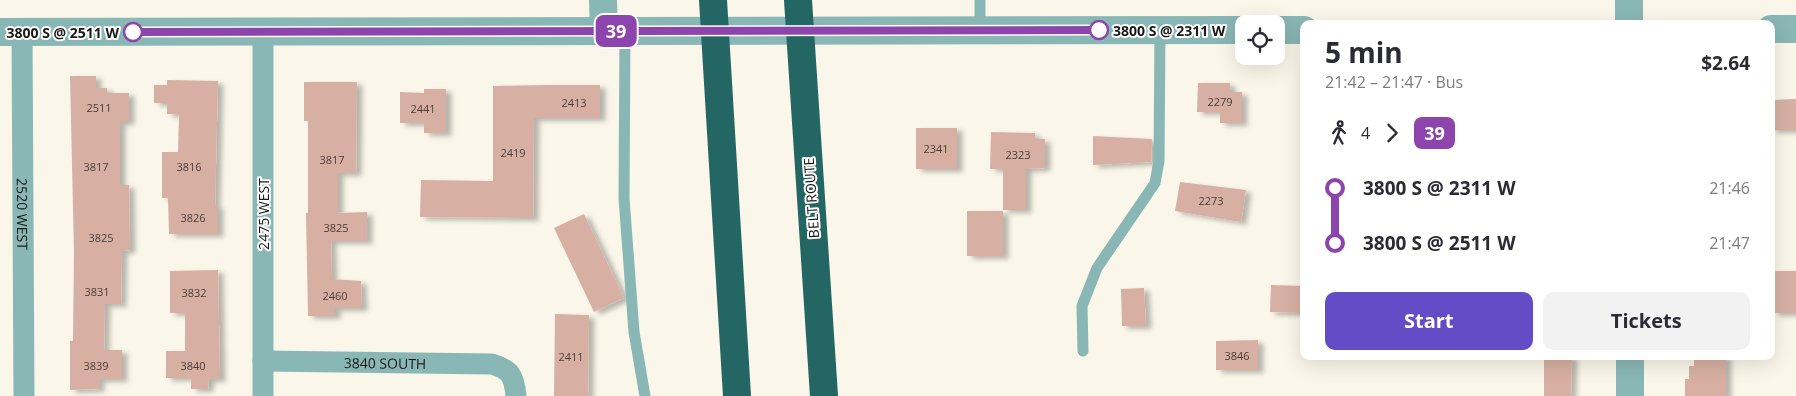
<!DOCTYPE html>
<html lang="en">
<head>
<meta charset="utf-8">
<style>
	body { margin:0; font-family:"Open Sans",sans-serif; background:#f2f2f3; color:#2b2b33; height:100vh; display:flex; flex-direction:column; font-size:19px; white-space:nowrap }
	* { box-sizing:border-box; margin:0 }
	p { font-size:16px; color:#7c7c81 }
	.icon { flex:none; width:28px; height:28px; fill:none; stroke:currentColor; stroke-width:2; stroke-linecap:round; stroke-linejoin:round }
	.map { position:relative; flex:1; overflow:hidden }
	.details { position:absolute; left:1300px; top:20px; width:475px; height:340px; display:flex; flex-direction:column; background:#fff; border-radius:10px; box-shadow:0 5px 20px #0002 }
	.details>* { flex:none }
	.badge { padding:0 10px; border-radius:8px; font-size:18px; line-height:32px }
	.fabs { position:absolute; left:1235px; top:15px; display:grid; gap:10px }
	.fabs a { display:grid; place-items:center; width:50px; height:50px; border-radius:10px; background:#fff; box-shadow:0 5px 20px #0002; font-size:25px }
	.map>.badge { position:absolute; translate:-50% -50%; box-shadow:0 0 0 2px #fff }
	.legs { display:flex; align-items:center; gap:8px; height:55px; padding:0 25px; font-size:16px }
	.legs p { margin-inline-start:auto }
	.summary { display:flex; align-items:center; justify-content:space-between; height:85px; padding:0 25px }
	h1 { font-size:28px; font-weight:700; line-height:38px }
	.cta { display:flex; gap:10px; margin-top:auto; padding:10px 25px }
	.cta a { flex:1; height:58px; border-radius:10px; background:#634cc5; color:#fff; font-size:20px; font-weight:700; line-height:58px; text-align:center }
	.cta a+a { background:#f2f2f3; color:#2b2b33 }
	ul { padding:0 25px; list-style:none }
	li { display:flex; align-items:center; gap:18px; height:55px; font-size:19px }
	li i { display:grid; place-items:center; width:8px; height:100%; margin:0 6px; background:currentColor }
	li i::after { content:''; width:12px; height:12px; margin:-6px; border:4px solid; border-radius:50%; background:#fff }
	li p { margin-inline-start:auto }
	li:first-child i { background:linear-gradient(#0000 50%,currentColor 0) }
	li:last-child i { background:linear-gradient(currentColor 50%,#0000 0) }
	.map>svg:first-child { display:block }
	.building { fill:#d7b0a3; filter:url(#shadow) }
	.lines { fill:none; stroke-linecap:round; stroke-linejoin:round }
	.service { stroke:#89b7b5; stroke-width:11 }
	.minor { stroke:#89b7b5; stroke-width:21 }
	.tertiary { stroke:#89b7b5; stroke-width:28 }
	.motorway { stroke:#246664; stroke-width:28 }
	.line-1-casing { stroke:#fff; stroke-width:11 }
	.line-1 { stroke:#8e44ad; stroke-width:8 }
	.stop-1-dot { fill:#fff; stroke:#8e44ad; stroke-width:2.5 }
	.labels { text-anchor:middle; dominant-baseline:central; stroke-width:4; stroke-linejoin:round; paint-order:stroke }
	.number-label { font-size:11px; fill:#493e38 }
	.stop-label { font-size:14px; font-weight:bold; fill:#1a1814; stroke:#fff; text-anchor:start }
	.street-label { font-size:14px; fill:#1a1814; stroke:#fff }
</style>
</head>
<body>
<div class="map">
<svg width="1796" height="396" viewBox="0 0 1796 396">
	<defs>
		<filter id="shadow"><feDropShadow dx="5.5" dy="3" stdDeviation="2.5" flood-color="#0004"/></filter>
	</defs>
	<rect width="100%" height="100%" fill="#faf6e9"/>
	<path class="building" d="M 70,76 L 96,76 L 96,88 L 107,88 L 107,93 L 129,93 L 129,122 L 120,122 L 120,185 L 129,185 L 130,250 L 122,251 L 121,304 L 105,304 L 104,350 L 122,350 L 122,379 L 99,379 L 99,389 L 70,390 L 70,341 L 73,341 L 74,252 Z
		M 167,80 L 218,81 L 215,206 L 218,206 L 218,234 L 169,234 L 168,198 L 162,198 L 162,152 L 178,152 L 179,114 L 167,114 L 167,103 L 154,103 L 154,85 L 167,85 Z
		M 304,82 L 357,82 L 356,173 L 338,173 L 338,213 L 367,212 L 367,241 L 331,241 L 332,279 L 361,281 L 362,308 L 335,308 L 335,316 L 308,316 L 306,213 L 308,213 L 308,121 L 304,121 Z
		M 1198,83 L 1230,83 L 1230,92 L 1242,92 L 1242,123 L 1220,123 L 1220,112 L 1197,112 Z
		M 548,85 L 600,85 L 600,118 L 534,118 L 533,218 L 420,217 L 421,180 L 493,181 L 493,86 Z
		M 424,89 L 446,89 L 446,133 L 424,133 L 424,123 L 400,123 L 400,92 L 424,93 Z
		M 1796,99 L 1796,130 L 1771,130 L 1771,100 Z
		M 916,128 L 957,128 L 957,169 L 916,169 Z
		M 991,132 L 1035,133 L 1035,139 L 1045,139 L 1045,168 L 1026,169 L 1026,210 L 1003,210 L 1003,169 L 990,169 Z
		M 1093,136 L 1152,139 L 1151,162 L 1093,165 Z
		M 1180,182 L 1246,190 L 1241,222 L 1175,211 Z
		M 967,211 L 1003,211 L 1003,256 L 967,256 Z
		M 584,214 L 624,298 L 594,312 L 554,228 Z
		M 218,270 L 220,379 L 209,379 L 208,389 L 191,389 L 191,378 L 166,378 L 166,351 L 185,351 L 185,313 L 170,313 L 170,271 Z
		M 1774,271 L 1796,271 L 1796,313 L 1773,313 Z
		M 1271,285 L 1304,286 L 1304,313 L 1270,312 Z
		M 1144,288 L 1146,326 L 1122,326 L 1121,289 Z
		M 555,314 L 589,315 L 588,396 L 554,396 Z
		M 1258,340 L 1258,370 L 1216,370 L 1216,341 Z
		M 1544,356 L 1572,356 L 1571,396 L 1544,396 Z
		M 1694,356 L 1726,356 L 1726,396 L 1685,396 L 1685,379 L 1689,379 L 1689,366 L 1694,366 Z"/>
	<g class="lines">
		<path class="service" d="M 980,29 L 980,0
			M 625,31 L 624,198 L 634,332 L 645,396
			M 1083,351 L 1082,306 L 1097,268 L 1155,183 L 1159,161 L 1160,30"/>
		<g class="minor">
			<path id="s1" d="M 22,32 L 24,396"/>
			<path id="s2" d="M 263,361 L 492,364 C 511,370 514,376 516,396"/>
			<path d="M 263,396 L 263,31"/>
		</g>
		<path class="tertiary" d="M 603,0 L 604,31
			M 1629,0 L 1629,24
			M 1771,29 L 1796,29
			M 1276,30 L 1304,30
			M 0,32 L 1244,30
			M 1630,356 L 1630,396"/>
		<path class="motorway" d="M 713,0 L 737,396
			M 798,0 L 824,396"/>
	</g>
	<g class="lines">
		<defs>
			<path id="line-1" d="M 133,32 L 1099,30"/>
		</defs>
		<use href="#line-1" class="line-1-casing"/>
		<use href="#line-1" class="line-1"/>
	</g>
	<g class="stop-1-dot">
		<circle cx="1099" cy="30" r="9"/>
		<circle cx="133" cy="32" r="9"/>
	</g>
	<g class="labels">
		<g class="number-label">
			<text x="1220" y="101">2279</text>
			<text x="574" y="102">2413</text>
			<text x="99" y="107">2511</text>
			<text x="423" y="108">2441</text>
			<text x="936" y="148">2341</text>
			<text x="513" y="152">2419</text>
			<text x="1018" y="154">2323</text>
			<text x="332" y="159">3817</text>
			<text x="96" y="166">3817</text>
			<text x="189" y="166">3816</text>
			<text x="1211" y="200">2273</text>
			<text x="193" y="217">3826</text>
			<text x="336" y="227">3825</text>
			<text x="101" y="237">3825</text>
			<text x="97" y="291">3831</text>
			<text x="194" y="292">3832</text>
			<text x="335" y="295">2460</text>
			<text x="1237" y="355">3846</text>
			<text x="571" y="356">2411</text>
			<text x="96" y="365">3839</text>
			<text x="193" y="365">3840</text>
		</g>
		<g class="stop-label">
			<text x="1113" y="30">3800 S @ 2311 W</text>
			<text x="119" y="32" text-anchor="end">3800 S @ 2511 W</text>
		</g>
		<g class="street-label">
			<text transform="translate(811 198) rotate(-94)">BELT ROUTE</text>
			<text stroke="none"><textPath href="#s1" startOffset="182">2520 WEST</textPath></text>
			<text transform="translate(263 214) rotate(-90)">2475 WEST</text>
			<text stroke="none"><textPath href="#s2" startOffset="122">3840 SOUTH</textPath></text>
		</g>
	</g>
</svg>
<div class="fabs">
<a><svg class="icon" aria-label="locate" viewBox="0 0 24 24"><circle cx="12" cy="12" r="6"/><path d="M12 2v4M12 18v4M2 12h4M18 12h4"/></svg></a>
</div>
<b class="badge" style="left:616px;top:31px;background:#8e44ad;color:#fff">39</b>
<section class="details">
<div class="summary"><div><h1>5 min</h1><p>21:42 – 21:47 · Bus</p></div><b>$2.64</b></div>
<div class="legs"><svg class="icon" aria-label="walk" viewBox="0 0 24 24"><circle cx="13" cy="4" r="2"/><path d="M13 8l-2 6 4 7M11 14l-3 7M7 12l3-4h3l4 4"/></svg>4<svg class="icon" aria-label="forward" viewBox="0 0 24 24"><path d="M9 5l7 7-7 7"/></svg><b class="badge" style="background:#8e44ad;color:#fff">39</b></div>
<ul>
<li><i style="color:#8e44ad"></i><b>3800 S @ 2311 W</b><p>21:46</p></li>
<li><i style="color:#8e44ad"></i><b>3800 S @ 2511 W</b><p>21:47</p></li>
</ul>
<div class="cta"><a>Start</a><a>Tickets</a></div>
</section>
</div>
</body>
</html>
